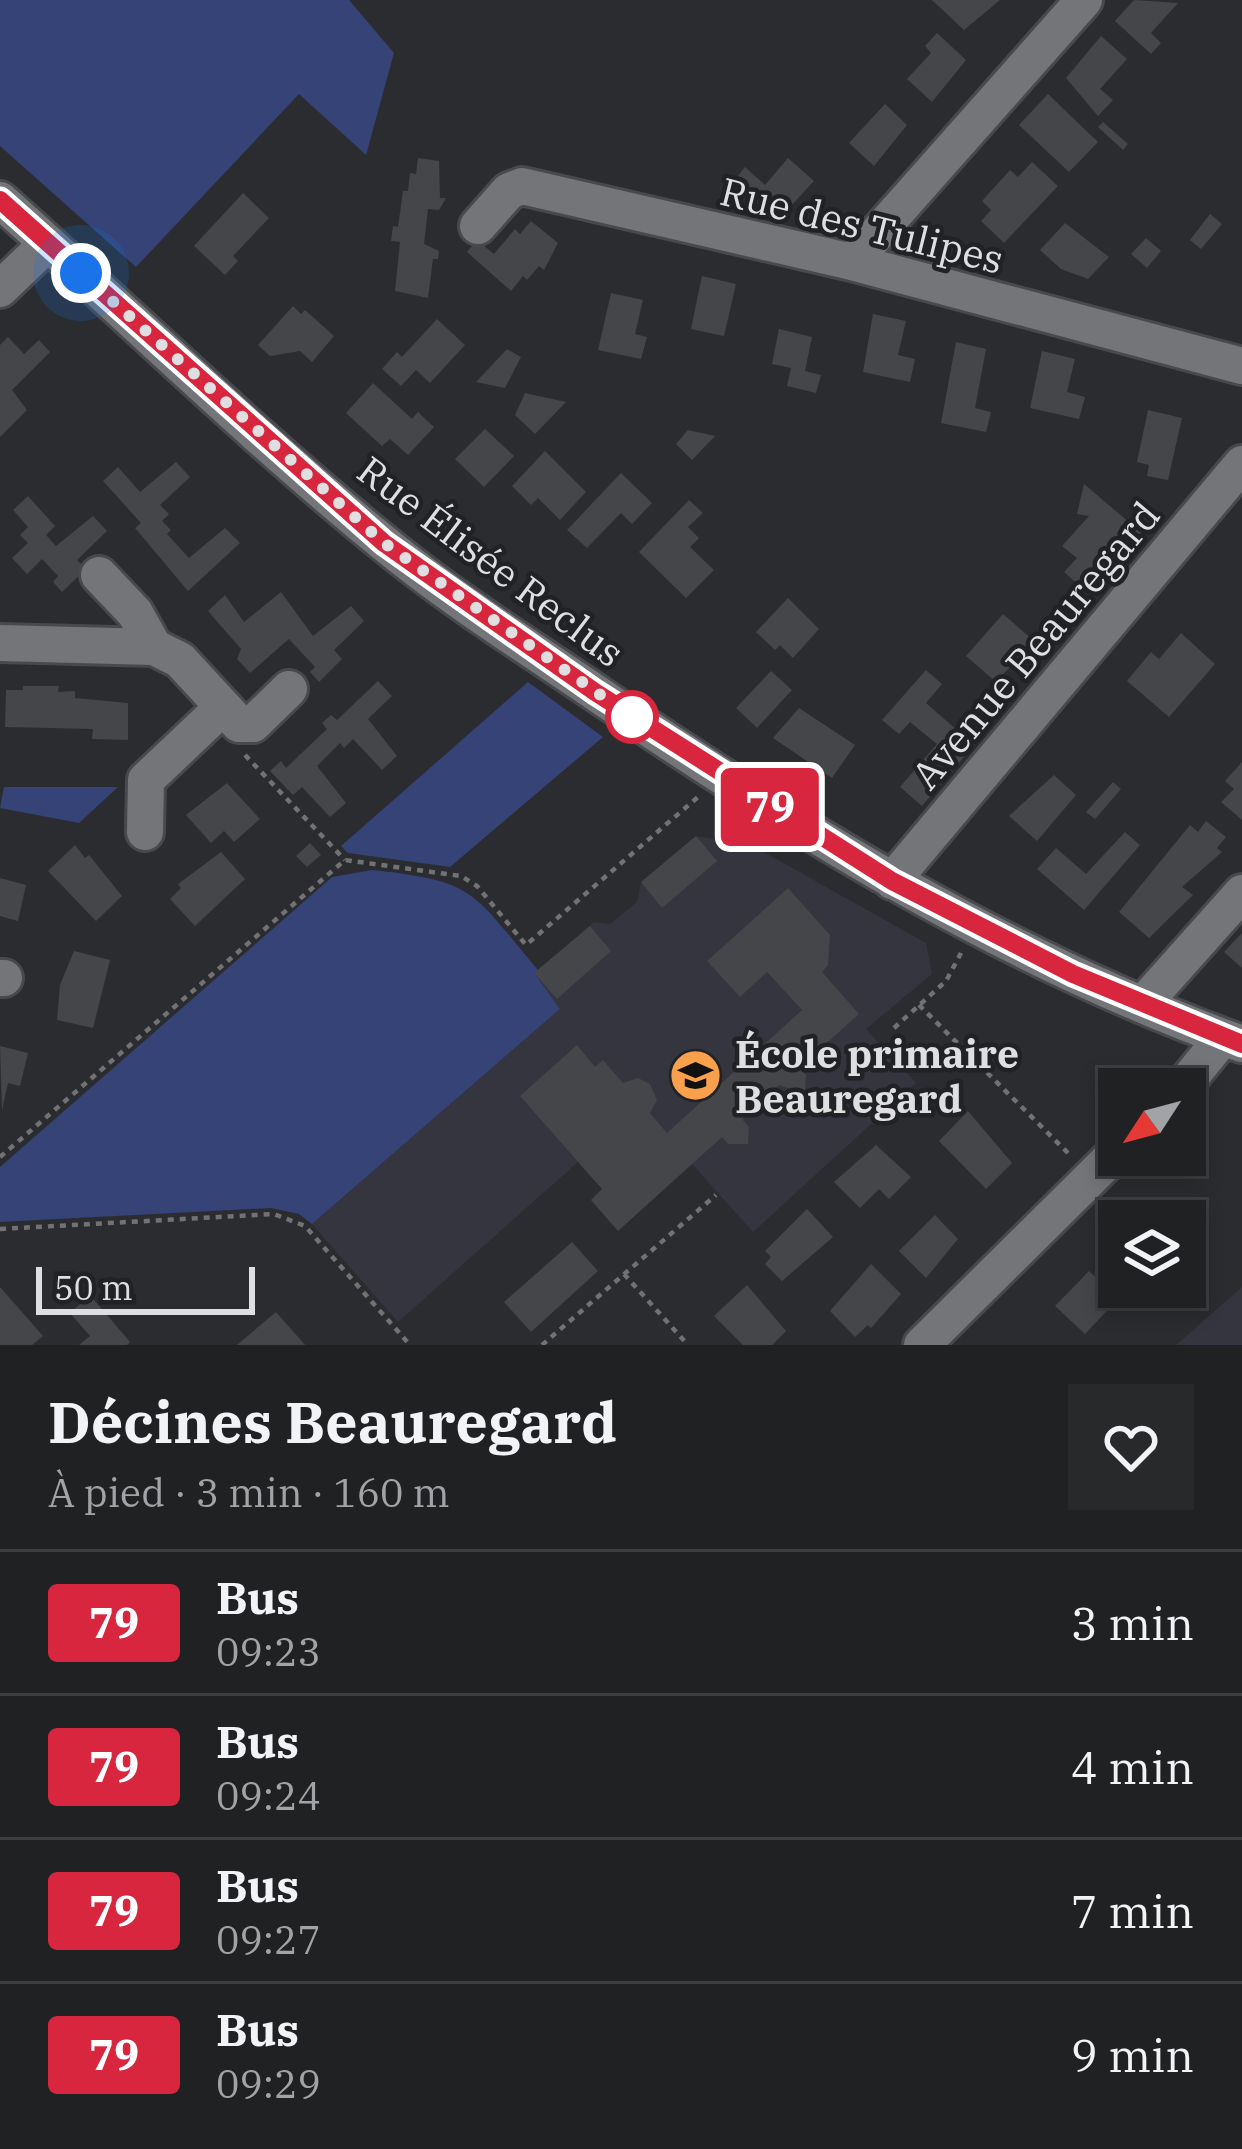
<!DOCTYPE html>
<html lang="fr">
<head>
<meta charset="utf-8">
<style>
	body { margin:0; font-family:"IBM Plex Serif",serif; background:#28292b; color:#f1f3f6; height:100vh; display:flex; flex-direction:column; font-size:45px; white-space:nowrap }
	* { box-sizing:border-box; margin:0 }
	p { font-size:39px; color:#a2a3a6 }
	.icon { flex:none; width:66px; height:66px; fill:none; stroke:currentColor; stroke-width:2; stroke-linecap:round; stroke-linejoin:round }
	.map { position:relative; height:1345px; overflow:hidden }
	.details { display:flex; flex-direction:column; background:#202123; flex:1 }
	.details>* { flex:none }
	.badge { padding:0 24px; border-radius:9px; font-size:42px; line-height:78px }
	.needle { width:78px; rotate:234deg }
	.fabs { position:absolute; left:1098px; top:1068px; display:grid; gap:24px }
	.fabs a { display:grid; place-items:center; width:108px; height:108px; border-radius:0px; background:#202123; box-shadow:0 6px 18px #0003,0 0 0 3px #3d3e41; font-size:60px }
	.scale { position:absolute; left:36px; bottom:30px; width:219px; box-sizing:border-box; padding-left:12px; border:6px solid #dfdfe1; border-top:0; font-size:33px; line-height:42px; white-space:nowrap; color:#dfdfe1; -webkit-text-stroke:9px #212225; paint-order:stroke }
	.you { position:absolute; width:60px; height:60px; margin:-30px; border:9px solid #fff; border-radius:50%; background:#1a73e8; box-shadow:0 0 0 18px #1a73e833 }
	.map>.badge { position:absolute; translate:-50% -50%; box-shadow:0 0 0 6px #fff }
	.round { display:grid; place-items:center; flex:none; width:126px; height:126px; border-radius:0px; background:#28292b }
	.overview { display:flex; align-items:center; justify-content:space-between; height:204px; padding:0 48px }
	h1 { font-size:57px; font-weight:700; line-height:90px }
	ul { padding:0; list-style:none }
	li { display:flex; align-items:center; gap:36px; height:144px; padding:0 48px; border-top:3px solid #3d3e41 }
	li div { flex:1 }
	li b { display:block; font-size:45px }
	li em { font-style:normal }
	li .badge { min-width:132px; font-weight:700; text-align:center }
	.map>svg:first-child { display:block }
	.built { fill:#34353e }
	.green { fill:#354376 }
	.building { fill:#454649 }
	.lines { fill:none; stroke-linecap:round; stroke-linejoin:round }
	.minor-casing { stroke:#48494c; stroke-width:42 }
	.path { stroke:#727275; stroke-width:4.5; stroke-dasharray:6 6; stroke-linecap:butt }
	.minor { stroke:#747579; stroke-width:36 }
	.line-casing { stroke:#fff; stroke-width:27 }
	.line { stroke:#d7263d; stroke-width:18 }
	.walk { stroke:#dfdfe1; stroke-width:12; stroke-dasharray:0 21.6 }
	.stop-dot { fill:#fff; stroke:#d7263d; stroke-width:6 }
	.labels { text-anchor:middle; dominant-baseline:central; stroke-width:9; stroke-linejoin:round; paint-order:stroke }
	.street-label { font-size:39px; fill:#dfdfe1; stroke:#212225 }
	.poi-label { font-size:39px; font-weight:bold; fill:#dfdfe1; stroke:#212225; text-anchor:start }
</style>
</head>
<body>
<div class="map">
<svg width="1242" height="1345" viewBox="0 0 1242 1345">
	<rect width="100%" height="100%" fill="#2b2c2f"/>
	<path class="built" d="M 696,836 L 753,846 L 926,943 L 932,974 L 866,1029 L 916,1083 L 753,1232 L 692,1164 L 618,1231 L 591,1200 L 602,1189 L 578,1162 L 398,1322 L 312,1224 L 560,1009 L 534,973 L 594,922 L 610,924 L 637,902 L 641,882 Z
		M 1242,1287 L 1242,1345 L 1176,1345 Z"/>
	<path class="green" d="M 0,0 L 349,0 L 394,53 L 366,155 L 299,94 L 136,267 L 0,146 Z
		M 528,682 L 603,737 L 450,867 L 348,853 L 341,846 Z
		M 4,787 L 118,787 L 79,823 L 0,808 Z
		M 372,870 C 477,881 472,892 538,970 L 535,974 L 560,1009 L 312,1224 L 299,1214 L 271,1208 L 0,1222 L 0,1167 L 332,877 Z"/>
	<path class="building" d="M 932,0 L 1000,0 L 964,30 Z
		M 1134,0 L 1178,3 L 1151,33 L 1161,43 L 1151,54 L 1115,21 Z
		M 937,33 L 966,60 L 932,102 L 907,79 L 931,53 L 925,46 Z
		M 1101,36 L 1127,59 L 1100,89 L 1113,100 L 1098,116 L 1066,78 Z
		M 1048,94 L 1098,142 L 1069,172 L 1019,125 Z
		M 885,104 L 907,125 L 874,166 L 849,143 Z
		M 1103,122 L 1128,144 L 1123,150 L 1098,127 Z
		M 418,158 L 439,161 L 440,198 L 446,198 L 439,210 L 428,209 L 424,244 L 439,251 L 438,259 L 433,259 L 428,298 L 395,291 L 400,242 L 391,241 L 393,226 L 398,227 L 403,191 L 408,191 L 410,173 L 416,174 Z
		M 788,158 L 814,181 L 789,208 L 775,195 L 763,209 L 733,182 L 745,167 L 765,185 Z
		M 1032,162 L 1058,186 L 1004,243 L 981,221 L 991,210 L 982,201 L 1010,170 L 1018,177 Z
		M 243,193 L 269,218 L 233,256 L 238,261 L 225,275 L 194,246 Z
		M 1210,214 L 1222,224 L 1201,249 L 1190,240 Z
		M 531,221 L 558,243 L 544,270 L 539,266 L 527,280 L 523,276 L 511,291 L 467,252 L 477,240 L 494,254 L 515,229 L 520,234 Z
		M 1065,223 L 1109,257 L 1088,279 L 1061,269 L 1040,250 Z
		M 1146,238 L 1161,251 L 1147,268 L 1131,254 Z
		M 702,276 L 736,284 L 724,336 L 691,329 Z
		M 611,293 L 643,300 L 635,334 L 647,337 L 641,359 L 598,350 Z
		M 293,306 L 301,314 L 305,310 L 334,336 L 312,362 L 300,351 L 270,356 L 258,345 Z
		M 873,314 L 906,321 L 898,355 L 915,359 L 910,382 L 863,372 Z
		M 437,319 L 465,345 L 430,383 L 416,370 L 401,386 L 382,369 L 397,352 L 402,357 Z
		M 779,329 L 812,337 L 805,371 L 821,375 L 816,393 L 787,386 L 791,368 L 772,364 Z
		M 8,337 L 24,354 L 39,340 L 50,352 L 12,390 L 27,410 L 0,437 L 0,345 Z
		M 956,342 L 986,349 L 975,408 L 991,412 L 986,432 L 941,423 Z
		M 507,349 L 521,357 L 505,388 L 476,382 Z
		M 1042,351 L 1075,359 L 1067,392 L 1085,397 L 1079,419 L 1030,408 Z
		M 373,383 L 412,419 L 418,412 L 434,427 L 408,455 L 390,439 L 382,446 L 346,413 Z
		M 525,393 L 566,402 L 535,434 L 515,415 Z
		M 1148,410 L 1182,418 L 1168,480 L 1147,476 L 1149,465 L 1137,462 Z
		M 485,429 L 514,456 L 484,487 L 455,459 Z
		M 688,430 L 715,436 L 692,460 L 676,444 Z
		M 545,451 L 586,492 L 560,520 L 538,498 L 531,505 L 512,486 Z
		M 176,462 L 190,477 L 160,505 L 169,514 L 162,521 L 171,530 L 167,534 L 189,558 L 225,528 L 240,543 L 188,591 L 135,528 L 141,523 L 103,481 L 118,467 L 140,492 Z
		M 621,473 L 652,503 L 632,524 L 621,513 L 587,548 L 567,530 Z
		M 1084,484 L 1144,535 L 1091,596 L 1064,572 L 1077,558 L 1062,546 L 1089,516 L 1077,514 Z
		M 28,496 L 55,526 L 46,535 L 56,546 L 93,516 L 107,531 L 77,560 L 86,569 L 62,592 L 53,582 L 58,576 L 42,559 L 27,574 L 12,558 L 28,543 L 20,535 L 28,527 L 13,510 Z
		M 689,500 L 703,513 L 688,527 L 699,538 L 690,547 L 714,570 L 686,598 L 639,552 Z
		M 281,592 L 313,636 L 351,606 L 364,621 L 334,650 L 342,659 L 319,682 L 310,672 L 315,667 L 289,639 L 250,673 L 237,659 L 241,649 L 208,611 L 225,595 L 244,622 Z
		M 788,598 L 819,629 L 793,658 L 780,645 L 775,650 L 756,632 Z
		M 1003,614 L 1034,641 L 996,682 L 966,656 Z
		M 1181,633 L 1215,664 L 1169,717 L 1127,681 L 1151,652 L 1159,659 Z
		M 926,670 L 942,684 L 926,703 L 974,745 L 922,806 L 900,787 L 937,744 L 910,722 L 899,734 L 882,720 Z
		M 771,671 L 792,690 L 757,728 L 736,708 Z
		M 378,681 L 392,696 L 368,719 L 397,756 L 382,770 L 353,739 L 344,748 L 340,743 L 317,766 L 346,803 L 330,817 L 302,787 L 293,795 L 270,771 L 281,761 L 286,768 L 327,729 L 322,723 L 331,715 L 337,720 Z
		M 23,686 L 59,686 L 58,692 L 75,691 L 75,698 L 128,703 L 128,740 L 92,739 L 93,729 L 5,727 L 6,690 L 23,690 Z
		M 799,708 L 855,745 L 832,778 L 773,738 Z
		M 1242,762 L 1242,820 L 1221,802 L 1234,789 L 1225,781 Z
		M 1054,775 L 1076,795 L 1037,841 L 1009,816 Z
		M 1113,782 L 1121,789 L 1095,819 L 1086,812 Z
		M 227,783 L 260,819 L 234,842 L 224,831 L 211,843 L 186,815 Z
		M 1206,821 L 1226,837 L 1217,848 L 1222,852 L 1182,887 L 1193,895 L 1149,938 L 1119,912 L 1190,825 L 1198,832 Z
		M 1125,832 L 1140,845 L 1084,910 L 1037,869 L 1056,848 L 1086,874 Z
		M 696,836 L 717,861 L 662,908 L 641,882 Z
		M 310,843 L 321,855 L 307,867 L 296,856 Z
		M 75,845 L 85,858 L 89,855 L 122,896 L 96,921 L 48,871 Z
		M 221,852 L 245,879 L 195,926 L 170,899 L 181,888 L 178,884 Z
		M 0,878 L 26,885 L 18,921 L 0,916 Z
		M 788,888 L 830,935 L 828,965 L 822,972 L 859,1014 L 799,1068 L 806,1075 L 805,1094 L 779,1085 L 742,1119 L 749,1127 L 748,1144 L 728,1144 L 722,1137 L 618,1231 L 591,1200 L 602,1189 L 520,1096 L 577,1045 L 595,1067 L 603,1060 L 623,1083 L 638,1078 L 650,1084 L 657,1100 L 650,1113 L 667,1133 L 802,1010 L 767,972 L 740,997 L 707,961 Z
		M 590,926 L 611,951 L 557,999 L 534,973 Z
		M 1242,933 L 1242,968 L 1224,952 Z
		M 74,951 L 110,960 L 93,1028 L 57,1020 L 60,985 Z
		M 0,1046 L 28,1053 L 20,1086 L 8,1083 L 2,1110 Z
		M 968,1111 L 1012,1163 L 986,1189 L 939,1141 Z
		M 876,1145 L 911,1177 L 889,1199 L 879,1189 L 860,1208 L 834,1182 Z
		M 807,1209 L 833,1237 L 782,1281 L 765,1264 L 771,1257 L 765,1251 Z
		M 935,1215 L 958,1239 L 926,1278 L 899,1251 Z
		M 572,1242 L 598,1271 L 531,1332 L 504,1302 Z
		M 871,1264 L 901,1294 L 871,1328 L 868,1325 L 855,1337 L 830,1311 Z
		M 1089,1271 L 1119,1298 L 1085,1334 L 1055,1306 Z
		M 747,1285 L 786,1331 L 772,1345 L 743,1345 L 714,1316 Z
		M 0,1287 L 43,1336 L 32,1345 L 0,1345 Z
		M 90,1295 L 130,1342 L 127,1345 L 79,1345 L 90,1336 L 70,1313 Z
		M 276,1312 L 305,1345 L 237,1345 Z"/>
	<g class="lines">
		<defs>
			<path id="minor" d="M 0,200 C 128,314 252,436 385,544 C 452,599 527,646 599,695 C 801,832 1011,961 1242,1044
				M 478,226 L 509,191 L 522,186 L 852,262 L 1242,366
				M 852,262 L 1084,0
				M 0,289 L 48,243
				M 99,575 L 135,613 L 154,647
				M 0,643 L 154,647 L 180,660 L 239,724 L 253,724 L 289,689
				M 145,832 L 146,780 L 223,707
				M 892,881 L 1242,464
				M 0,978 L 4,978
				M 1143,1004 L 1242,893
				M 1181,1089 L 1223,1037
				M 922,1345 L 1119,1150"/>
		</defs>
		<use href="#minor" class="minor-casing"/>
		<path class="path" d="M 245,755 L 345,860
			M 919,1005 L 1068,1153
			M 894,1028 L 946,981 L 961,953
			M 0,1157 L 345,860 L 461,876 L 477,886 L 526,945 L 698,797
			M 0,1229 L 274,1214 L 305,1226 L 410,1345
			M 624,1274 L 688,1345
			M 542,1345 L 716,1195"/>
		<use href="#minor" class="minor"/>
	</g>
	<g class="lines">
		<defs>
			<path id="line" d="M 0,200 L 384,543 L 595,692 L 892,881 L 1073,974 L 1242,1044"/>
		</defs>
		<use href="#line" class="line-casing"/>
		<use href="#line" class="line"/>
		<path class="walk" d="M 81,273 L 384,543 L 632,717"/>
	</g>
	<defs>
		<symbol id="school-disc" viewBox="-11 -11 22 22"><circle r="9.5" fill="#f9a04d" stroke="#212225"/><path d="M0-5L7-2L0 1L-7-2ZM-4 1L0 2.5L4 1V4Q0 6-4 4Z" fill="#111"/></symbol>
	</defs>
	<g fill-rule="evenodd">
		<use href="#school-disc" x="666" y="1046" width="59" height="59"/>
	</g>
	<circle class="stop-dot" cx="632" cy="717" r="24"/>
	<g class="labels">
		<g class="street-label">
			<text transform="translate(862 225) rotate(14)">Rue des Tulipes</text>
			<text transform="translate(491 561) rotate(37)">Rue Élisée Reclus</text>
			<text transform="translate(1035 645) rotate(-50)">Avenue Beauregard</text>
		</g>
		<g class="poi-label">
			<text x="735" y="1053">École primaire<tspan x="735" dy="45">Beauregard</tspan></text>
		</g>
	</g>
</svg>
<div class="fabs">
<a><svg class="needle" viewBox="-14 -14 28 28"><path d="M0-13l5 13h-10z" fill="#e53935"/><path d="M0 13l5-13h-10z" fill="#a2a3a6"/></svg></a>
<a><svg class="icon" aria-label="layers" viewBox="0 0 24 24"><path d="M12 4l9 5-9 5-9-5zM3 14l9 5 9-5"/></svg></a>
</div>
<div class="scale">50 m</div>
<div class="you" style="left:81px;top:273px"></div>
<b class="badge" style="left:770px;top:807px;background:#d7263d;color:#fff">79</b>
</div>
<section class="details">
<div class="overview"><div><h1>Décines Beauregard</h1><p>À pied · 3 min · 160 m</p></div><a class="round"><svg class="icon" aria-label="heart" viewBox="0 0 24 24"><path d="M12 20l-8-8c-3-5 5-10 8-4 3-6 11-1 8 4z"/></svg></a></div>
<ul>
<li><span class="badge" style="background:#d7263d;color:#fff">79</span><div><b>Bus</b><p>09:23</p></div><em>3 min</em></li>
<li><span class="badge" style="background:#d7263d;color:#fff">79</span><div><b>Bus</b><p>09:24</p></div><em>4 min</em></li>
<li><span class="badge" style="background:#d7263d;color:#fff">79</span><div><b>Bus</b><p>09:27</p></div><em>7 min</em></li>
<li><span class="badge" style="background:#d7263d;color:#fff">79</span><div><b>Bus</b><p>09:29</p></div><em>9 min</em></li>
</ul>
</section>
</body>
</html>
